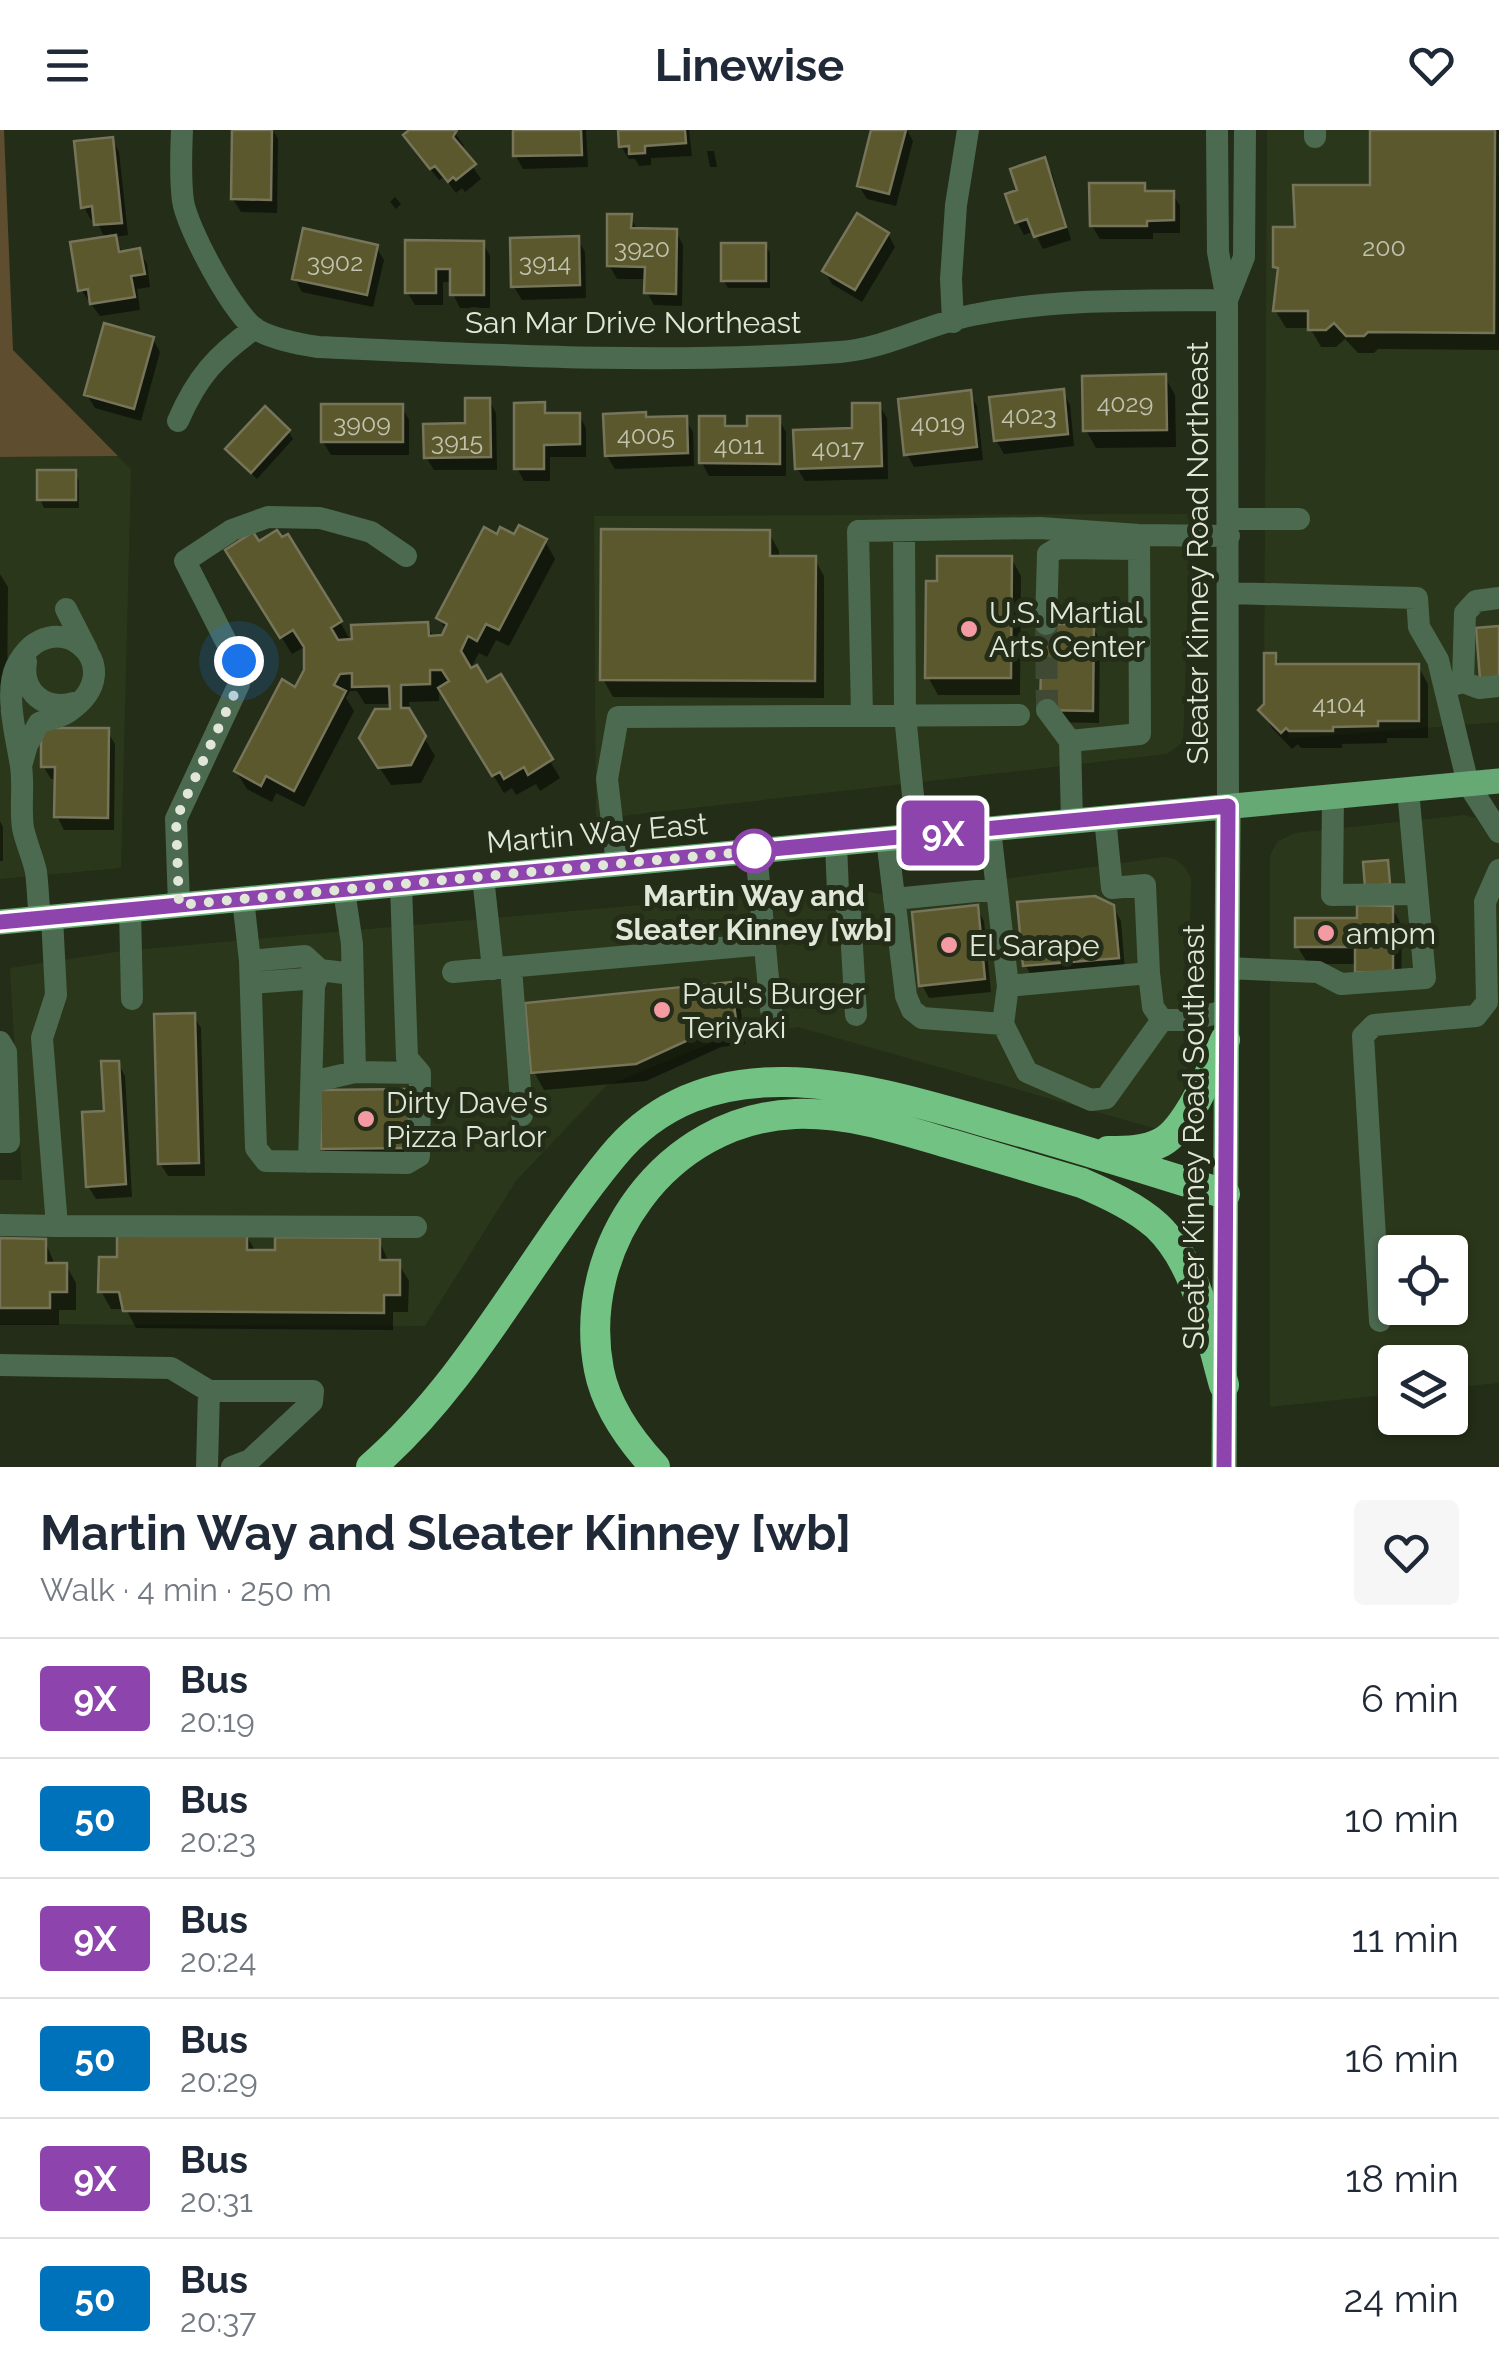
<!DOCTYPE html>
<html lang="en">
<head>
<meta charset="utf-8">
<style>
	body { margin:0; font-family:Raleway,sans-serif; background:#f6f6f7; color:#1f2937; height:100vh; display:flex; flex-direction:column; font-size:38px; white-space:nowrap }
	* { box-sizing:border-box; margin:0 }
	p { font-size:32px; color:#747a83 }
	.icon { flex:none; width:55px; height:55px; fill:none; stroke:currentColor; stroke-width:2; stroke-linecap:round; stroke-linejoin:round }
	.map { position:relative; height:1337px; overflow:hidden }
	.details { display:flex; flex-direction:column; background:#fff; flex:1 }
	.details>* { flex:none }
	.badge { padding:0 20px; border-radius:8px; font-size:35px; line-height:65px }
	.controls { position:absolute; left:1378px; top:1105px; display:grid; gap:20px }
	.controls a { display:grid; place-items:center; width:90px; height:90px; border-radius:10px; background:#fff; box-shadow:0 2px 8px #0004; font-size:50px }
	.you { position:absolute; width:50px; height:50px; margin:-25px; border:8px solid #fff; border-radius:50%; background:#1a73e8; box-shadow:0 0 0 15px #1a73e833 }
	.map>.badge { position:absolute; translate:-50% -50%; box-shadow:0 0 0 5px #fff }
	.round { display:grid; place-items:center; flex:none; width:105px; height:105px; border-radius:10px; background:#f6f6f7 }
	.headline { display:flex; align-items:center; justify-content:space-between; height:170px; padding:0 40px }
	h1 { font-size:48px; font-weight:700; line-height:75px }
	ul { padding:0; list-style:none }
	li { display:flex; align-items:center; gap:30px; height:120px; padding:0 40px; border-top:2px solid #e0e1e3 }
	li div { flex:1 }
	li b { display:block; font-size:38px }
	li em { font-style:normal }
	li .badge { min-width:110px; font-weight:700; text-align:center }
	header { display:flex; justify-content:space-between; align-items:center; height:130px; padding:0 40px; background:#fff; font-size:45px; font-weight:700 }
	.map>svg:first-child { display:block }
	.built { fill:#2b371a; fill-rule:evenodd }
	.green { fill:#5e4d2e }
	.shadow { fill:#0007 }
	.building { fill:#5b582e; stroke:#767459; stroke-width:2.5 }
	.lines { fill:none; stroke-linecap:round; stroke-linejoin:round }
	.minor-tunnel { stroke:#404934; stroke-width:22; stroke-dasharray:22 11; stroke-linecap:butt }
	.minor { stroke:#4b6a50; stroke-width:22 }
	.major { stroke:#67a975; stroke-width:25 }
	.highway { stroke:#72c283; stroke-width:30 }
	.line-casing { stroke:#fff; stroke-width:22 }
	.line { stroke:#8e44ad; stroke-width:15 }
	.walk { stroke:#e0e7d9; stroke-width:10; stroke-dasharray:0 18 }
	.poi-dot { fill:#f49aa2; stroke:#242d17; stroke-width:4 }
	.stop-dot { fill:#fff; stroke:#8e44ad; stroke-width:5 }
	.labels { text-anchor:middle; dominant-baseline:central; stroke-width:10; stroke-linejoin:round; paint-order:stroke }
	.number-label { font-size:25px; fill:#bfc3ae }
	.street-label { font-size:30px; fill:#e0e7d9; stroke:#242d17 }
	.poi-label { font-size:30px; fill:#e0e7d9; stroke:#242d17; text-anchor:start }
	.stop-label { font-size:30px; font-weight:bold; fill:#e0e7d9; stroke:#242d17 }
</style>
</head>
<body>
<header><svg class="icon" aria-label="menu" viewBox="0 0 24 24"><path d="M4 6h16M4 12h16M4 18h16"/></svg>Linewise<svg class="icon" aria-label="heart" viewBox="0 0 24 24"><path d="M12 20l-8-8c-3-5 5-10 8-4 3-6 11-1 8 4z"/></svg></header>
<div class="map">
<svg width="1499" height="1337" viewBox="0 0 1499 1337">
	<rect width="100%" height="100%" fill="#242d17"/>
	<path class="built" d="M 1267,0 L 1499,0 L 1499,592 L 1288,609 L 1289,601 L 1264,582 Z
		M 118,326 L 131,339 L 121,738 L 0,749 L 0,327 Z
		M 1191,384 L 1183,612 L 1167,624 L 596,689 L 594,386 Z
		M 1464,685 L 1476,688 L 1484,700 L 1499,700 L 1499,1253 L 1450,1258 L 1450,1232 L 1395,1232 L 1395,1264 L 1270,1277 L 1270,725 L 1278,711 L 1295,703 ZM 1395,1122 L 1450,1122 L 1450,1178 L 1395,1178 Z
		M 1165,727 L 1175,729 L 1184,736 L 1191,748 L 1187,951 L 1174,980 L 1157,999 L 798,897 L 712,913 L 606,956 L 516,1051 L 425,1196 L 0,1194 L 0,1050 L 22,1050 L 10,838 L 122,821 L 844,757 L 884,765 Z"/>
	<path class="green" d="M 0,0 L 4,0 L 13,220 L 118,326 L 0,327 Z"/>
	<path class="shadow" d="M 235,0 L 273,0 L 278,9 L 277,83 L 241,82 L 233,69 Z
		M 413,0 L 453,0 L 464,16 L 460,19 L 481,49 L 465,62 L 462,58 L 456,63 L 444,47 L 439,50 L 414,19 L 406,6 Z
		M 516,0 L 586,0 L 588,37 L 523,39 L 516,26 Z
		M 621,0 L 689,0 L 692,26 L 651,28 L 651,35 L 639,36 L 635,29 L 629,29 L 621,16 Z
		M 874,0 L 907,0 L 913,11 L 896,76 L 867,69 L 859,56 Z
		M 1373,0 L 1499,0 L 1499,220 L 1378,219 L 1374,223 L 1358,223 L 1345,209 L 1336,217 L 1321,217 L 1310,198 L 1286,198 L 1275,180 L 1280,144 L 1275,137 L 1298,99 L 1373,57 Z
		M 112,9 L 119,22 L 128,105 L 114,107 L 123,124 L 139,121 L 147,134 L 150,157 L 137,159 L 140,180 L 100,186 L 81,160 L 105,109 L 96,89 L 91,90 L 84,77 Z
		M 707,21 L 714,21 L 717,37 L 710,37 Z
		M 1044,30 L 1052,43 L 1071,110 L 1043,119 L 1034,101 L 1024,105 L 1017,92 L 1020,61 Z
		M 1144,55 L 1148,63 L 1172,63 L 1180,76 L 1180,103 L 1153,103 L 1153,109 L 1100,109 L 1092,96 Z
		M 395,67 L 401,74 L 396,79 L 390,72 Z
		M 630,87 L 638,101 L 676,102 L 683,115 L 682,176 L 654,175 L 647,162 L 647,149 L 617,149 L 609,135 Z
		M 888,104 L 895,117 L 862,172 L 832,154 L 825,141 Z
		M 577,108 L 585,122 L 586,168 L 522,170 L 514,157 Z
		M 407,113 L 483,113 L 490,126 L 490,178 L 460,178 L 453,164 L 453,152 L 443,152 L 443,175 L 415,175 L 407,162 Z
		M 765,115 L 770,123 L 770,158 L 728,158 L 723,150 Z
		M 376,117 L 384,130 L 373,177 L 302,162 L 295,149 Z
		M 153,209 L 160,222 L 141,291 L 95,278 L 87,265 Z
		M 1165,247 L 1175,265 L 1176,317 L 1096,318 L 1086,300 Z
		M 1063,262 L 1070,275 L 1074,316 L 1004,324 L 996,310 Z
		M 969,263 L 977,276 L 983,330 L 914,337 L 907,324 Z
		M 489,270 L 496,283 L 497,340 L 434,340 L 426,327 L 467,296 Z
		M 543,275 L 549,285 L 579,285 L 586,298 L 586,327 L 550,327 L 550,351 L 524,351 L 517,338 Z
		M 879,275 L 887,288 L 888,349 L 805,351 L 797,338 L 855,301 Z
		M 402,277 L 409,290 L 409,325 L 331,325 L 323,312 Z
		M 645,285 L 648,290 L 685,289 L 693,302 L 694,336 L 615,339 L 607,326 Z
		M 724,288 L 729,298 L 749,298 L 778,288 L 786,302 L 786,346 L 709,346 L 702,333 Z
		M 288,301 L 293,309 L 257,349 L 228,320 Z
		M 74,342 L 79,351 L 79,378 L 44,378 L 40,369 Z
		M 769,403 L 779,421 L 779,428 L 814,428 L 824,446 L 824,568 L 613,567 L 603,549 Z
		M 498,407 L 545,411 L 555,429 L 509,516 L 496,510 L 487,527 L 479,523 L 468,543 L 487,555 L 500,547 L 560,648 L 540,661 L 536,654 L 516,665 L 512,658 L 504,663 L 439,554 L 439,571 L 409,572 L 410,584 L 435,626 L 421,653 L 391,655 L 372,626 L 393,581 L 392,574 L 365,574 L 357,561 L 350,561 L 346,568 L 354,581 L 304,677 L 276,663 L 272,672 L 247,659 L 236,641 L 296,560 L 307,540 L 306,516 L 292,524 L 238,438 L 340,492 L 354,517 L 427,495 L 434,508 L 443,507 L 446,501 L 439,488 Z
		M 1011,428 L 1021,446 L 1020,565 L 938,565 L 928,547 L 940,453 Z
		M 0,444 L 8,457 L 7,579 L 0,579 Z
		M 1093,497 L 1100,510 L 1099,593 L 1050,592 Z
		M 1275,525 L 1282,537 L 1418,536 L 1428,554 L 1428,608 L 1387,608 L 1387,613 L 1342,614 L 1342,618 L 1301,618 L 1298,614 L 1292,619 L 1272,598 L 1262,580 L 1267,575 Z
		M 107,601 L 115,614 L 114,700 L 64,700 L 57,686 L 57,649 L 51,649 L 43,636 Z
		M 0,691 L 3,697 L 3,731 L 0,731 Z
		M 1113,777 L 1121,791 L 1125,840 L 1033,848 L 1025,835 Z
		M 977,778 L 984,791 L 991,862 L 929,868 L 922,855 Z
		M 1392,778 L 1402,796 L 1401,860 L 1357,834 L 1308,834 L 1297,816 Z
		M 730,854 L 740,872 L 745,914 L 721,917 L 646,951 L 544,960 L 534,942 Z
		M 193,885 L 201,898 L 205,1046 L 168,1046 L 160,1033 Z
		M 118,933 L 125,946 L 132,1067 L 96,1069 L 88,1056 Z
		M 407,962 L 415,1031 L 331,1032 L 324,1019 Z
		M 246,1105 L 256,1122 L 379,1110 L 389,1133 L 398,1133 L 409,1151 L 408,1182 L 393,1182 L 393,1200 L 136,1198 L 126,1179 L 111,1179 L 101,1161 L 120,1129 Z
		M 0,1111 L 45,1111 L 55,1135 L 66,1135 L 76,1153 L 76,1180 L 59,1180 L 59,1195 L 0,1195 Z"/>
	<path class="building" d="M 232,0 L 272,0 L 271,70 L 231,69 Z
		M 409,0 L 457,0 L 453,7 L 476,34 L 456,50 L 453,47 L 448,52 L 435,36 L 430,39 L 403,5 Z
		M 513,0 L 581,0 L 582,25 L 513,26 Z
		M 618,0 L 685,0 L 686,13 L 645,16 L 645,23 L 629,24 L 629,16 L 619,17 Z
		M 871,0 L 906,0 L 889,64 L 857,56 Z
		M 1370,0 L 1495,0 L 1494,203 L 1368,202 L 1364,206 L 1346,206 L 1334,193 L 1326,200 L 1308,200 L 1308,181 L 1273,181 L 1278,138 L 1273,137 L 1273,97 L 1295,97 L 1293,55 L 1370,55 Z
		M 113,7 L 122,93 L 94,95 L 92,76 L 81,78 L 74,11 Z
		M 1045,27 L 1066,97 L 1034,107 L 1027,89 L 1015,93 L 1005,64 L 1017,60 L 1010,39 Z
		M 1089,53 L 1145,53 L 1145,61 L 1174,61 L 1174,90 L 1147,91 L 1147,96 L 1090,96 Z
		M 857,83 L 889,103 L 855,160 L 822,141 Z
		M 607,84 L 632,84 L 631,98 L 677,99 L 676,164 L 644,163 L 645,137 L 607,136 Z
		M 303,98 L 378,115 L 367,165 L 292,149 Z
		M 116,105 L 119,122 L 140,118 L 145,144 L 131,146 L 135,167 L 90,174 L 88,159 L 78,161 L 70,112 Z
		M 579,106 L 580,155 L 511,157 L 510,108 Z
		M 405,110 L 484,111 L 484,165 L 450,165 L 450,139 L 436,139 L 436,163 L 405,163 Z
		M 721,113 L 766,113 L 766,151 L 721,151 Z
		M 104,193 L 154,207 L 134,279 L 84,265 Z
		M 1166,244 L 1167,300 L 1083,301 L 1082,246 Z
		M 1064,259 L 1068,304 L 994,311 L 989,267 Z
		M 971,260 L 977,317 L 904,325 L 898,269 Z
		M 465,268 L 490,268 L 491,327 L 424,328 L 423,294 L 465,293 Z
		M 545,272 L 545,283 L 580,283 L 580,314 L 544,315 L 544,339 L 514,339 L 514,273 Z
		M 852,273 L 880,273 L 882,336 L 795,339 L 793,300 L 852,298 Z
		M 321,274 L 403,274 L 403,312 L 321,312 Z
		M 265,276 L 290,300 L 251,343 L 225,319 Z
		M 646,282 L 646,287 L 687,286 L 688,323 L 605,326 L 603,284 Z
		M 699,286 L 725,286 L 725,296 L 747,296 L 747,286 L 780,286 L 780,334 L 699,333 Z
		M 37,340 L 76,340 L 76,370 L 37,370 Z
		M 519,395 L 547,409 L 499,500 L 486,494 L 477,511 L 468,506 L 461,521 L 471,538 L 477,535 L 487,552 L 501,544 L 553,629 L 528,645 L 524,637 L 504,649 L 500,642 L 492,646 L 438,558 L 449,551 L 442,540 L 430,540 L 430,554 L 401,555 L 401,578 L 409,578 L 426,606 L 411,635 L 378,638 L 359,608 L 375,579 L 390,579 L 389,556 L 352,557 L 352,543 L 340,544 L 334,555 L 346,561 L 294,661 L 266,646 L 261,656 L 234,641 L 282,549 L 295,557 L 304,540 L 304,517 L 293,500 L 280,508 L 225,420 L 253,402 L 259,411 L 277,400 L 282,407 L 288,404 L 342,491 L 331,498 L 338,510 L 352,509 L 351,495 L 428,492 L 429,506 L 442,505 L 447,494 L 436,488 L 484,397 L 497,404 L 500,397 L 514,404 Z
		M 601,399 L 770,400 L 770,426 L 816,426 L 815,551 L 600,550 Z
		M 937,426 L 1012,426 L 1011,548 L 925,548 L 926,451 L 937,451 Z
		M 1042,494 L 1094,494 L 1093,581 L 1040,580 Z
		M 1499,496 L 1499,547 L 1480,549 L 1476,498 Z
		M 1264,523 L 1276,523 L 1276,534 L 1419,534 L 1419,591 L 1378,591 L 1378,596 L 1333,597 L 1333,601 L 1289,601 L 1286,598 L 1281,603 L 1258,580 L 1264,574 Z
		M 41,598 L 109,598 L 108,688 L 54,687 L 55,637 L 41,637 Z
		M 1388,730 L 1390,754 L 1365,757 L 1363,732 Z
		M 1095,766 L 1114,775 L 1119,828 L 1023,836 L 1017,772 Z
		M 978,775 L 985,849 L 919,856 L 912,782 Z
		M 1357,775 L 1393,776 L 1393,843 L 1355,842 L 1355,817 L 1295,817 L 1295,788 L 1357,788 Z
		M 731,852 L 737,897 L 710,900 L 636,934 L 531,943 L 525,873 Z
		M 195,883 L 199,1033 L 158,1034 L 154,884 Z
		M 101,931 L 119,931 L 126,1054 L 86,1057 L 82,982 L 104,981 Z
		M 409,959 L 409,1018 L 321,1019 L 320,960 Z
		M 117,1100 L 247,1102 L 247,1120 L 275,1120 L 275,1107 L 380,1108 L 380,1130 L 400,1130 L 400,1165 L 384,1165 L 384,1183 L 123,1181 L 119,1162 L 98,1162 L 99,1127 L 117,1127 Z
		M 0,1108 L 46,1109 L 46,1133 L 67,1133 L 67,1162 L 50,1162 L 50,1178 L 0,1178 Z"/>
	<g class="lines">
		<path class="minor-tunnel" d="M 1046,494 L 1047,580"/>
		<path class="minor" d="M 182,0 C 181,23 180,49 183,71 C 187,98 234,186 257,200 C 276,210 297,214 318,217 C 491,225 666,235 840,222 C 889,218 931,192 978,184 C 1060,168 1143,171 1227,170
			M 1217,0 L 1218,122 L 1227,170 L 1228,677
			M 1315,7 L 1315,0
			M 1227,170 L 1244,127 L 1245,0
			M 953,192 L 951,149 L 956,75 L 968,0
			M 178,291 C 197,247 216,226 255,198
			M 1229,389 L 1299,389
			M 904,401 L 905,585 L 917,706
			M 1229,463 L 1417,468 L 1419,497 L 1438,530 L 1468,654 L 1499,702
			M 66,479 L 87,520
			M 1046,494 L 1048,424 L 1058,418 L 1139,419
			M 26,532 C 21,562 45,581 73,573
			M 1463,552 L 1479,558 L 1499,556
			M 1446,557 L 1463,552 L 1465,483 L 1476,471 L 1499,468
			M 1047,580 L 1070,611 L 1072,691
			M 862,585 L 858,401 L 1040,398 L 1139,405 L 1229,406
			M 1070,611 L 1140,604 L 1139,405
			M 21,636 L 27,615 L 39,593 C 48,589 59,588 68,582 C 137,536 51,466 16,537 C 4,563 17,610 21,636 C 24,656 20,678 23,698 C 26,713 33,727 36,742 C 38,757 38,773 40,788
			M 1333,667 L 1332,765 L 1417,764
			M 887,709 L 906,866 L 912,880 L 922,888 L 1003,894 L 1008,856 L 990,699
			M 836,714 L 838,762 L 850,783 L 856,885
			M 756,721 L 771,880
			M 617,734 L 607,649 L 618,587 L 1019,585
			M 483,747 L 493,839
			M 344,760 L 352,814 L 355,942
			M 243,769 L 250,831 L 256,1018 L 266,1031 L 407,1033 L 419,1026 L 420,943 L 407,928 L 401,755
			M 894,769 L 997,759
			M 179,775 L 176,689 L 239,554 L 241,541 L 185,431 L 232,400 L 268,387 L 320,388 L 371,402 L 406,426
			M 130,779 L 132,869
			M 52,787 L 56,865 L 42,908 L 57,1096 L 416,1097
			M 250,831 L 305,826 L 320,840 L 305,849 L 251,853
			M 511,837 L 522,985
			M 1226,838 L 1318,842 L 1341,854 L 1425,848 L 1408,660
			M 453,842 L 765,814
			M 1149,843 L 1153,877 L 1162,890
			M 1008,856 L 1149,843 L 1145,755 L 1112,758 L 1105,688
			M 1162,890 L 1189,890 L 1225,881
			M 1003,894 L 1027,942 L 1091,970 L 1106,968 L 1162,890
			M 0,912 L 6,922 L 9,1012 L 0,1012
			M 312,952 L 355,942 L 420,943
			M 309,1032 L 314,856 L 320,840 L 352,844
			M 0,1095 L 57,1096
			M 1380,1191 L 1363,906 L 1374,895 L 1476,886 L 1487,872 L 1485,772 L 1499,740
			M 0,1235 L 171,1238 L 209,1261 L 313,1261 L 312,1272 L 250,1330 L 232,1337
			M 207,1337 L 209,1261"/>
		<path class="major" d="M 0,792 L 1499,651
			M 1224,1337 L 1228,677"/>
		<path class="highway" d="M 1108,1021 C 1127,1021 1145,1021 1162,1012 C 1189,997 1212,937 1225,910
			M 371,1337 C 471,1250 529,1128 612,1027 C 711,905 874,960 1000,996 C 1076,1017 1150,1041 1225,1064
			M 655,1337 C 631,1311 606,1276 599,1240 C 575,1116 667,989 795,984 C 848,982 900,999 951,1014 C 994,1027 1038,1040 1082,1053 C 1107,1064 1136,1077 1157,1096 C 1198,1135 1209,1203 1224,1255"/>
	</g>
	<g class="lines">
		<defs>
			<path id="line" d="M 0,792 L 1228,676 L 1224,1337"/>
		</defs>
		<use href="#line" class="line-casing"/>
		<use href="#line" class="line"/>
		<path class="walk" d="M 239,531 L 239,554 L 176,689 L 179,775 L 754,721"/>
	</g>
	<g class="poi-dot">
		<circle cx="969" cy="499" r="10"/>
		<circle cx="1326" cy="803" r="10"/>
		<circle cx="949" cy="815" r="10"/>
		<circle cx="662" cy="880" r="10"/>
		<circle cx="366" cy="989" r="10"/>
	</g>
	<circle class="stop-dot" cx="754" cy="721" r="20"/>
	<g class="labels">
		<g class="number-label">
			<text x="1384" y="117">200</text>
			<text x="642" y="118">3920</text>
			<text x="335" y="132">3902</text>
			<text x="545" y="132">3914</text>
			<text x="1125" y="273">4029</text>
			<text x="1029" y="285">4023</text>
			<text x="362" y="293">3909</text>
			<text x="938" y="293">4019</text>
			<text x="646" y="305">4005</text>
			<text x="457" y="311">3915</text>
			<text x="739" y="315">4011</text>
			<text x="838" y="318">4017</text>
			<text x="1339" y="574">4104</text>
		</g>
		<g class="street-label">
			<text x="633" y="192">San Mar Drive Northeast</text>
			<text transform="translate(1197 423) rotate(-90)">Sleater Kinney Road Northeast</text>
			<text transform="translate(597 703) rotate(-5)">Martin Way East</text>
			<text transform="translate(1193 1007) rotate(-90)">Sleater Kinney Road Southeast</text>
		</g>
		<g class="poi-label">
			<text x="989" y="482">U.S. Martial<tspan x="989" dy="34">Arts Center</tspan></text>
			<text x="1346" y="803">ampm</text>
			<text x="969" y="815">El Sarape</text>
			<text x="682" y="863">Paul's Burger<tspan x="682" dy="34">Teriyaki</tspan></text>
			<text x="386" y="972">Dirty Dave's<tspan x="386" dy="34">Pizza Parlor</tspan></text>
		</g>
		<g class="stop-label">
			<text x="754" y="765">Martin Way and<tspan x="754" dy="34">Sleater Kinney [wb]</tspan></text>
		</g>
	</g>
</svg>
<div class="controls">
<a><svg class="icon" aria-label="locate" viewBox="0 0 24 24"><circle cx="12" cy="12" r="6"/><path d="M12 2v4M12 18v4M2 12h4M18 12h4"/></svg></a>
<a><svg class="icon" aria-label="layers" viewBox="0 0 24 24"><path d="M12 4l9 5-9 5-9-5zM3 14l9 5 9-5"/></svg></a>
</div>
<div class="you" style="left:239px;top:531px"></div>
<b class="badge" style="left:943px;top:703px;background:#8e44ad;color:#fff">9X</b>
</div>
<section class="details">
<div class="headline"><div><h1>Martin Way and Sleater Kinney [wb]</h1><p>Walk · 4 min · 250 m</p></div><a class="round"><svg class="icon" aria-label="heart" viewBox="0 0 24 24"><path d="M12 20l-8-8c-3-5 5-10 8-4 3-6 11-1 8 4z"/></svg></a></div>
<ul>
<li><span class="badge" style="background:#8e44ad;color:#fff">9X</span><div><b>Bus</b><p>20:19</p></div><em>6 min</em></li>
<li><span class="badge" style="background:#0072bc;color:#fff">50</span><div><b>Bus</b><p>20:23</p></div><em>10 min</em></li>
<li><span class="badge" style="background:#8e44ad;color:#fff">9X</span><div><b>Bus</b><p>20:24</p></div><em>11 min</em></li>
<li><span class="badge" style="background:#0072bc;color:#fff">50</span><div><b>Bus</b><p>20:29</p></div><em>16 min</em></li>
<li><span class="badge" style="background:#8e44ad;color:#fff">9X</span><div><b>Bus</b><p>20:31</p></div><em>18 min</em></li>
<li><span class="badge" style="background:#0072bc;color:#fff">50</span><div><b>Bus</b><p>20:37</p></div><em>24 min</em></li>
</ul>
</section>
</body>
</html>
